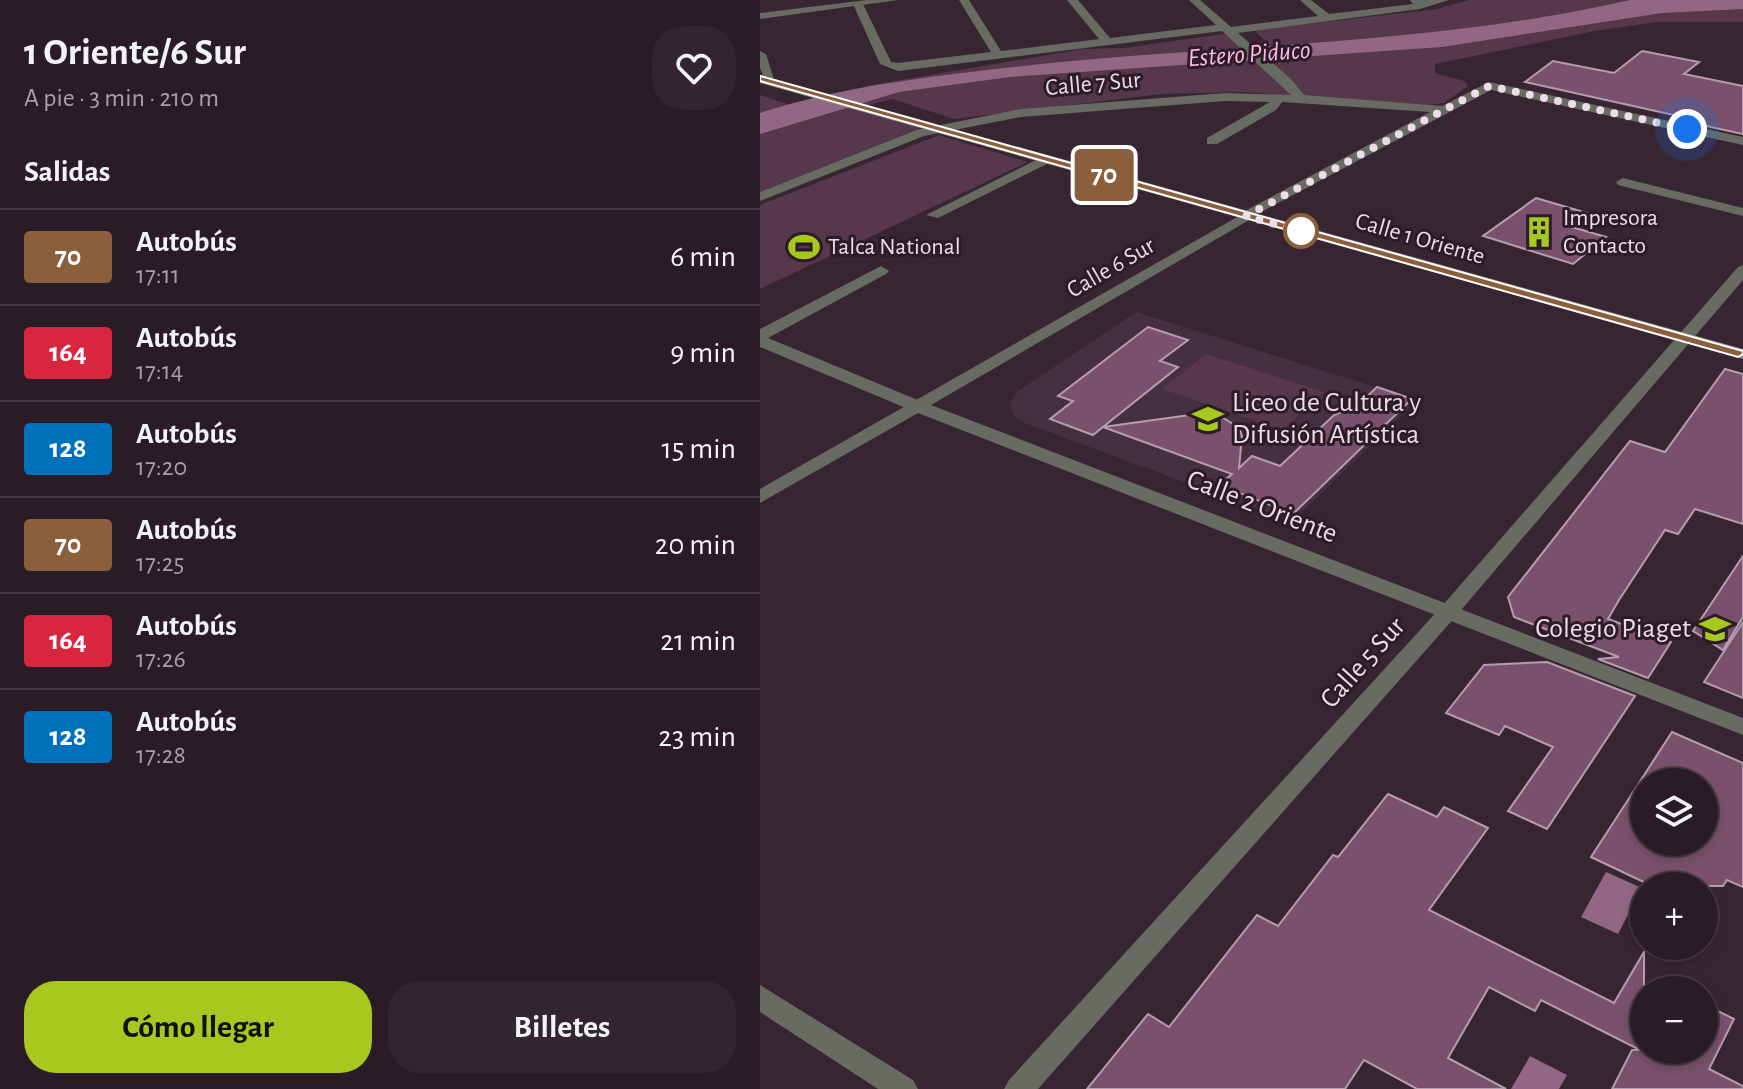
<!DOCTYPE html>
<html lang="es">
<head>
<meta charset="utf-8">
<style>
	body { margin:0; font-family:"Alegreya Sans",sans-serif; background:#32252e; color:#f1f3f6; height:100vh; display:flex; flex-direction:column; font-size:30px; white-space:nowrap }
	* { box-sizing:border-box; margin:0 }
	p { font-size:26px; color:#a5a1a7 }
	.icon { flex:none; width:44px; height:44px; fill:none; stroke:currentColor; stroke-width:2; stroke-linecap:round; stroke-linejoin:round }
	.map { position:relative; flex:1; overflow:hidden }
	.sheet { display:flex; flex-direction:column; background:#2a1c26; width:760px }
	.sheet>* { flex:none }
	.badge { padding:0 16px; border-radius:6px; font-size:28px; line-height:52px }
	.buttons { position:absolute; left:870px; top:768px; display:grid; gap:16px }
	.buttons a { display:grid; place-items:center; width:88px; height:88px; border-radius:50%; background:#2a1c26; box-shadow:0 4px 12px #0003,0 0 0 2px #463a43; font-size:40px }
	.you { position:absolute; width:40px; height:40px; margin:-20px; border:6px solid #fff; border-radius:50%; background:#1a73e8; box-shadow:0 0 0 12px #1a73e833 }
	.map>.badge { position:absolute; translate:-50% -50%; box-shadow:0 0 0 4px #fff }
	h2 { padding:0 24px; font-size:30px; line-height:72px }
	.round { display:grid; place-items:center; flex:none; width:84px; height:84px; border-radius:32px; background:#32252e }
	.summary { display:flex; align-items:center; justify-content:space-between; height:136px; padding:0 24px }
	h1 { font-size:38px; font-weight:700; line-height:60px }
	.button { display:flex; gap:16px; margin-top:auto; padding:16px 24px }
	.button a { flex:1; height:92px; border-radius:32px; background:#a7c81f; color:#111; font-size:32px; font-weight:700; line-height:92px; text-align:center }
	.button a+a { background:#32252e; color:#f1f3f6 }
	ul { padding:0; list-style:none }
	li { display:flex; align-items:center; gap:24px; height:96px; padding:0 24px; border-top:2px solid #463a43 }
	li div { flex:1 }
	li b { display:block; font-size:30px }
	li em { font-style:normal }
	li .badge { min-width:88px; font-weight:700; text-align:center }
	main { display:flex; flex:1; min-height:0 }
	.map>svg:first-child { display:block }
	.built { fill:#462f3e }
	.green { fill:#56374c }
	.water { fill:#916783 }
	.building { fill:#79516c; stroke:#b59dad; stroke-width:2; fill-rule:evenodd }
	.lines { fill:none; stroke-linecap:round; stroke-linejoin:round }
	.minor { fill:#686b61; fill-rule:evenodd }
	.tertiary { fill:#686b61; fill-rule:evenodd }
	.secondary { fill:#8a8f7f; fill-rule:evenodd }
	.line { fill:#8b5e3c; stroke:#fff; stroke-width:2 }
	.walk { stroke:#eadde5; stroke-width:8; stroke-dasharray:0 14.4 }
	.stop-dot { fill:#fff; stroke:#8b5e3c; stroke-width:4 }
	.labels { text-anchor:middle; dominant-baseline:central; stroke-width:6; stroke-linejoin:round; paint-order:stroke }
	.far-street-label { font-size:24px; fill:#eadde5; stroke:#2d1c28 }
	.far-poi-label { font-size:24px; fill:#eadde5; stroke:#2d1c28; text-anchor:start }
	.far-water-label { font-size:26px; font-style:italic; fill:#febae8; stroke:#2d1c28 }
	.poi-label { font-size:28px; fill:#eadde5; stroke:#2d1c28; text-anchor:start }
	.street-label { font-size:28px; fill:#eadde5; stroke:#2d1c28 }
</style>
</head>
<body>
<main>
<section class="sheet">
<div class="summary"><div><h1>1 Oriente/6 Sur</h1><p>A pie · 3 min · 210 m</p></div><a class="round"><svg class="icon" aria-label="heart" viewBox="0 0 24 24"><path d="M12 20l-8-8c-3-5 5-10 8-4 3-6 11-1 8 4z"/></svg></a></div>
<h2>Salidas</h2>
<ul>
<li><span class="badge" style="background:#8b5e3c;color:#fff">70</span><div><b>Autobús</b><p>17:11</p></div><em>6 min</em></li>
<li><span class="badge" style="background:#d7263d;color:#fff">164</span><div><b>Autobús</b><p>17:14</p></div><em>9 min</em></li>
<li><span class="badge" style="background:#0072bc;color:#fff">128</span><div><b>Autobús</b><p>17:20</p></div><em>15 min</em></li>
<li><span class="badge" style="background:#8b5e3c;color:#fff">70</span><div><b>Autobús</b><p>17:25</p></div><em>20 min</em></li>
<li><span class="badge" style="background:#d7263d;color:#fff">164</span><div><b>Autobús</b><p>17:26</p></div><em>21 min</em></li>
<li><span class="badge" style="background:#0072bc;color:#fff">128</span><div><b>Autobús</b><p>17:28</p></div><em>23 min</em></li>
</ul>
<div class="button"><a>Cómo llegar</a><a>Billetes</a></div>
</section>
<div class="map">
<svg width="983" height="1089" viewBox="0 0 983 1089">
	<rect width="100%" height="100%" fill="#382532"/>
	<path class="built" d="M 376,312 L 657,400 L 532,522 L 262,422 L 254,416 L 250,403 L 258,391 Z"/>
	<path class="green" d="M 709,0 L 983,0 L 983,22 L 896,22 L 835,31 L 675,64 L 675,73 L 704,81 L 708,86 L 684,103 L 668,105 L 482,92 L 401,94 L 194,119 L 133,99 L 96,108 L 160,128 L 0,192 L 0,95 L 30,105 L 111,85 L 323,49 L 364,48 L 470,33 L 476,44 L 505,41 L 494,30 L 677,9 Z
		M 179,135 L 268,162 L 0,289 L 0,205 Z
		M 446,354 L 564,392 L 523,430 L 402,389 Z"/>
	<path class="water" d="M 870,0 L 983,0 L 983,9 L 902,13 L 682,47 L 250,77 L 139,92 L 0,134 L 0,113 C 80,87 160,78 244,68 C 452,44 665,47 870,0 Z
		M 846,872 L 882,888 L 858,934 L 821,917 Z
		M 770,1056 L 807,1075 L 799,1089 L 751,1089 Z"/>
	<path class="building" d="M 882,51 L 939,62 L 924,74 L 983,86 L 983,134 L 932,123 L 936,120 L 765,82 L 793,61 L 854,73 Z
		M 776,198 L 830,214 L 812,227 L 846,237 L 813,264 L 723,236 Z
		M 388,327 L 428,340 L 400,361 L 418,367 L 343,427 L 437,414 L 462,417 L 479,428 L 482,436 L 479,468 L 492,456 L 520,466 L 574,415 L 596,407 L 617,387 L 652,399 L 533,514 L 459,485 L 472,474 L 343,427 L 333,435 L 290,419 L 313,401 L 298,396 Z
		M 965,369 L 983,374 L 983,524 L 935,509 L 918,534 L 905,530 L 859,600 L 848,619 L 911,642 L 888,678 L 838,659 L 859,657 L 754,617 L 748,597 L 870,441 L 905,452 Z
		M 983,556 L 983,617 L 963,650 L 933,631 Z
		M 983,622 L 983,698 L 944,682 Z
		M 787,662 L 875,696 L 787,829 L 748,811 L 793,747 L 745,726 L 739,735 L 686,713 L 724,665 Z
		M 912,732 L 983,763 L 983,887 L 967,880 L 963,886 L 892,886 L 831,857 ZM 884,782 L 944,782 L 944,842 L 884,842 Z
		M 628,794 L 677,817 L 684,807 L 728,828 L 669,910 L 854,1003 L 884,952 L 884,1050 L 944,1050 L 944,1004 L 974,1019 L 949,1069 L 983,1086 L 983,1089 L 852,1089 L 872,1050 L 880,1050 L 781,1000 L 775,1011 L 729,987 L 688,1058 L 746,1089 L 657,1089 L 604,1060 L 585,1089 L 327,1089 L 388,1014 L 409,1027 L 497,915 L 518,926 L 573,855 L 578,857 Z"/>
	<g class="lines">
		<path class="minor" d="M 199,0 L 209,0 L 241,51 L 339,39 L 307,0 L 318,0 L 350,38 L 456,25 L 429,0 L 440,0 L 471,27 L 558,16 L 540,0 L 551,0 L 569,14 L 653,4 L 650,0 L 689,0 L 660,9 L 478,33 L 531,79 L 544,95 L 682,106 L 729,82 L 983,137 L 983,145 L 731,90 L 486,220 L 481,219 L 481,213 L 670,112 L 522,102 L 516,110 L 457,144 L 447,144 L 447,138 L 510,102 L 465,101 L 261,117 L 164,136 L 0,201 L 0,192 L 156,130 L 261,109 L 465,93 L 531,95 L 462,31 L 138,71 L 120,64 L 93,4 L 102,2 L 131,62 L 138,63 L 231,52 Z
			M 0,51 L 6,54 L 16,86 L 6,83 L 0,68 Z
			M 286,155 L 291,156 L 291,162 L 178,218 L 166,215 Z
			M 863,178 L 983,208 L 983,216 L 858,185 L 856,182 Z
			M 983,265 L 983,280 L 696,616 L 278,1089 L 244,1089 L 249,1080 L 682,606 L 978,267 Z
			M 121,266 L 129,271 L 126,274 L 8,338 L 165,403 L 168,407 L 165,411 L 153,411 L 0,347 L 0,329 Z
			M 0,985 L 153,1080 L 158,1089 L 118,1089 L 0,1012 Z"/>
		<path class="tertiary" d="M 107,0 L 138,0 L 0,19 L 0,13 Z
			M 486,212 L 491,213 L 491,219 L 171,405 L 983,718 L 983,735 L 158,413 L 0,503 L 0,489 Z"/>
		<path class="secondary" d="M 0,75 L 983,349 L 983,359 L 0,83 Z"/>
	</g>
	<path class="line" d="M 0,76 L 983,351 L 983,354 L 978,357 L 0,81 Z"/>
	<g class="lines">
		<path class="walk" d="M 541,231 L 486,216 L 729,86 L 927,129"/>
	</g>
	<defs>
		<symbol id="building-bare" viewBox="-9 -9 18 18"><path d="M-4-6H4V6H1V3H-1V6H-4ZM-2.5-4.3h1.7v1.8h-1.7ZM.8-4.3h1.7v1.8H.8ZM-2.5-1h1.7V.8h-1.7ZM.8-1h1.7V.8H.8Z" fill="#a7c81f" stroke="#2d1c28" stroke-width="2.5" paint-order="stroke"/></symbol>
		<symbol id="stadium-bare" viewBox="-9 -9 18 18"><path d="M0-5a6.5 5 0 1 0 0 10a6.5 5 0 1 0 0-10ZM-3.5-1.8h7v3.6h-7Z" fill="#a7c81f" stroke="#2d1c28" stroke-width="2.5" paint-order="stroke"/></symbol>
		<symbol id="school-bare" viewBox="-9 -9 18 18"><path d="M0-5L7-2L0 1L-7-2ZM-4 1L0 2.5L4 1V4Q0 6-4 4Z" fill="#a7c81f" stroke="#2d1c28" stroke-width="2.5" paint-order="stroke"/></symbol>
	</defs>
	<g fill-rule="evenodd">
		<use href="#building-bare" x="757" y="210" width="44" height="44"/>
		<use href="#stadium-bare" x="22" y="225" width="44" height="44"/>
		<use href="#school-bare" x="426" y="397" width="44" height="44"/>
		<use href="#school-bare" x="933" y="607" width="44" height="44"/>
	</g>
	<circle class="stop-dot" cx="541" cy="231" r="16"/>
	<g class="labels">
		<g class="far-street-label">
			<text transform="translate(333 84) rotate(-5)">Calle 7 Sur</text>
			<text transform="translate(660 239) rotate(16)">Calle 1 Oriente</text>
			<text transform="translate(351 268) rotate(-30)">Calle 6 Sur</text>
		</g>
		<g class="far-poi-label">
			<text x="803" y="218">Impresora<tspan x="803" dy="28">Contacto</tspan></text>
			<text x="68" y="247">Talca National</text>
		</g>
		<g class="far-water-label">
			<text transform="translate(489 54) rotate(-4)">Estero Piduco</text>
		</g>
		<g class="poi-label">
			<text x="472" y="403">Liceo de Cultura y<tspan x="472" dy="32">Difusión Artística</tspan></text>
			<text x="931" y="629" text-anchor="end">Colegio Piaget</text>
		</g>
		<g class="street-label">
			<text transform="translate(502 507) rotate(21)">Calle 2 Oriente</text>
			<text transform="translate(603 663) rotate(-48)">Calle 5 Sur</text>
		</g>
	</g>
</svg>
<div class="buttons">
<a><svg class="icon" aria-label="layers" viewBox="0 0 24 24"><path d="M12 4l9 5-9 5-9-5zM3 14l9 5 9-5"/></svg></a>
<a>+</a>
<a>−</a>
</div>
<div class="you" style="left:927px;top:129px"></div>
<b class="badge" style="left:344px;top:175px;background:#8b5e3c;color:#fff">70</b>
</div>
</main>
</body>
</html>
